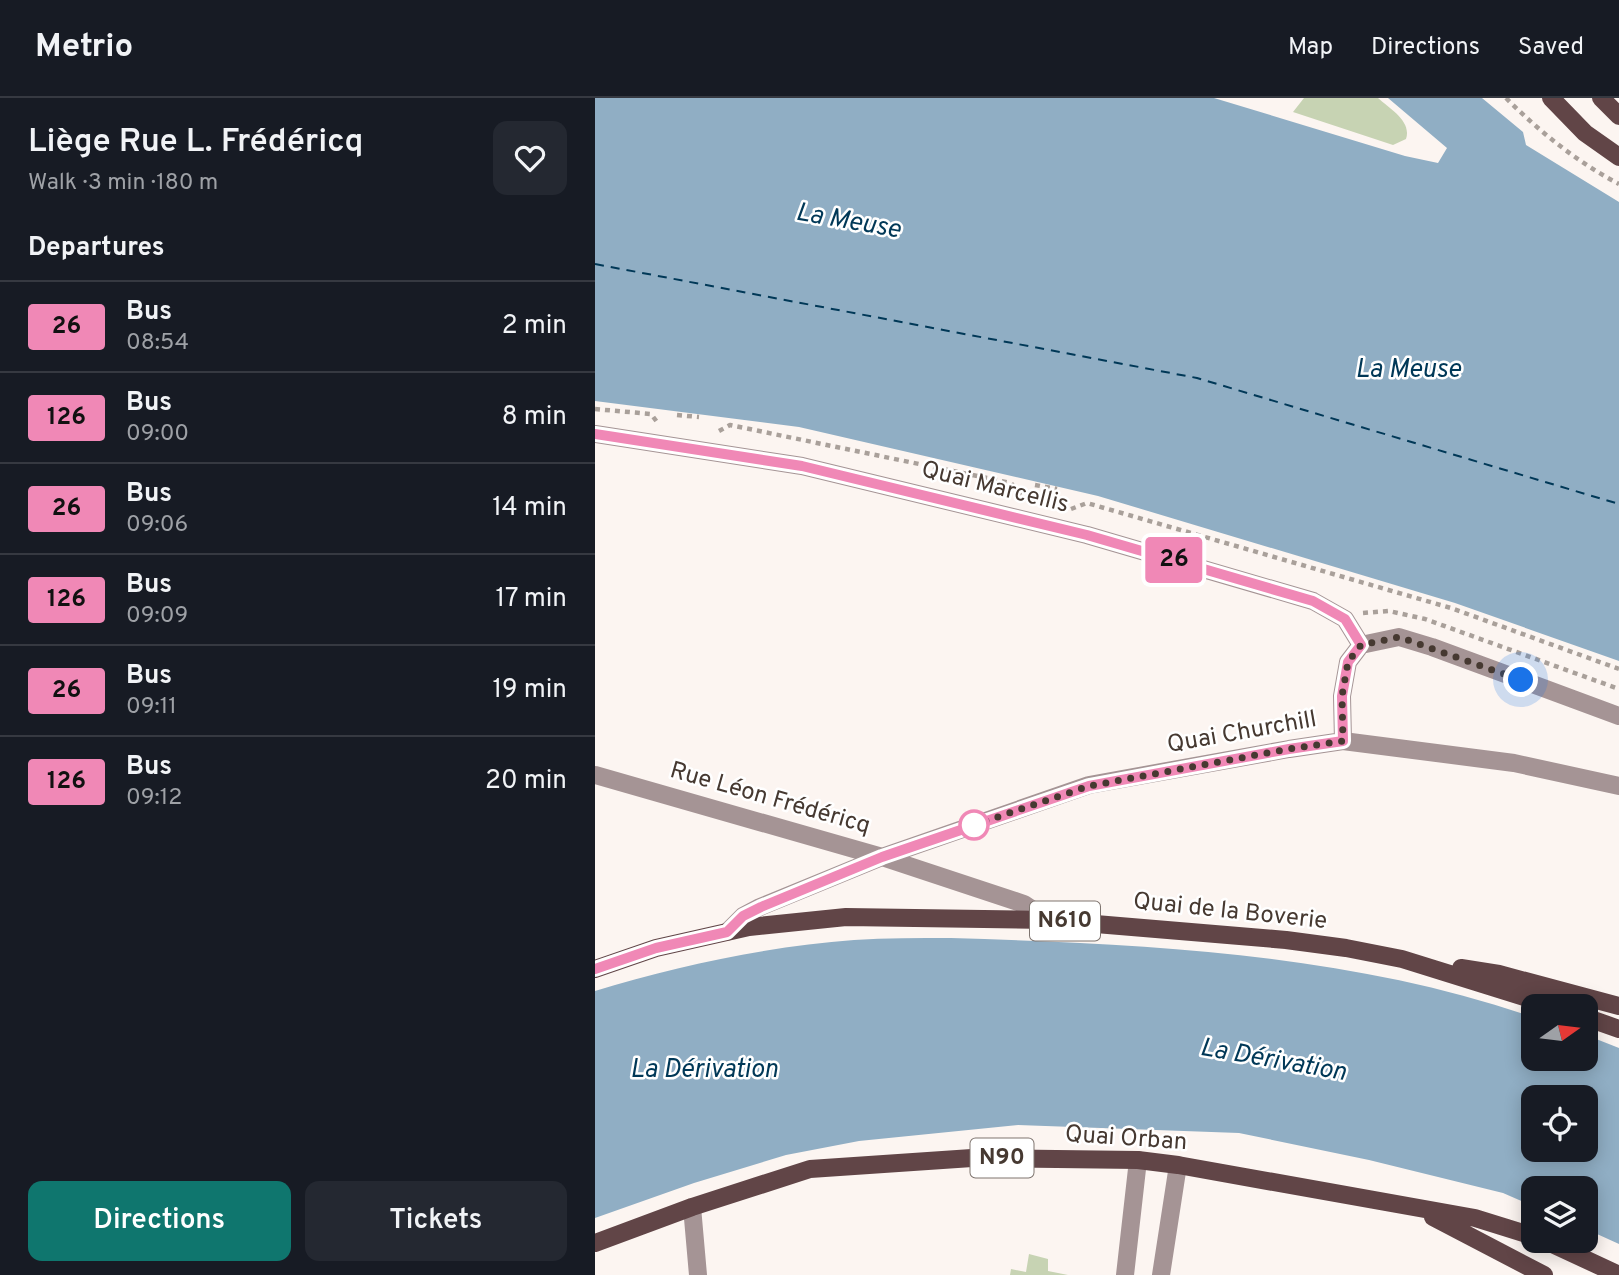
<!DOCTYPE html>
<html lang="en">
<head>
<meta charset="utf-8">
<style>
	body { margin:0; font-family:Overpass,sans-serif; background:#242831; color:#f1f3f6; height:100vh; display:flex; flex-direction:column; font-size:26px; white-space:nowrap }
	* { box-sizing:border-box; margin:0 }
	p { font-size:23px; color:#9ea1a6 }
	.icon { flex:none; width:38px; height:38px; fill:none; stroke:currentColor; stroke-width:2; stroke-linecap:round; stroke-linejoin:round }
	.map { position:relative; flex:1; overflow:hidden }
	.sheet { display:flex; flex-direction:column; background:#171b24; width:595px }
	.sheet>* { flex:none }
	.badge { padding:0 14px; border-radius:5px; font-size:24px; line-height:46px }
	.needle { width:46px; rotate:76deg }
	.controls { position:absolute; left:926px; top:896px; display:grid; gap:14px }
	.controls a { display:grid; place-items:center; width:77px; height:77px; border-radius:14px; background:#171b24; box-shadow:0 4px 18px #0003; font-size:35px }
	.you { position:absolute; width:35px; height:35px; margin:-18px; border:5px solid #fff; border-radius:50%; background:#1a73e8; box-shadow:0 0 0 10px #1a73e833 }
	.map>.badge { position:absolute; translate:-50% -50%; box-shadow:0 0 0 4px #fff }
	h2 { padding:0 28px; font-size:26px; line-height:63px }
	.round { display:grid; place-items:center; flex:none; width:74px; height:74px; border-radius:14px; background:#242831 }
	.summary { display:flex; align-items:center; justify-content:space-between; height:119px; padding:0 28px }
	h1 { font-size:33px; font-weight:600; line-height:52px }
	.button { display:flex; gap:14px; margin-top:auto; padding:14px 28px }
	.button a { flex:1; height:80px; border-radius:14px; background:#0f766e; color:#fff; font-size:28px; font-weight:600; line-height:80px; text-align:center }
	.button a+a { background:#242831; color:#f1f3f6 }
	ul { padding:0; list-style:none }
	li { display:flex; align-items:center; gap:21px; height:91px; padding:0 28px; border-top:2px solid #363941 }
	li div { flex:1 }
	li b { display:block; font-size:26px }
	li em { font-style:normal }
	li .badge { min-width:77px; font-weight:700; text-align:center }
	header { display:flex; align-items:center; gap:42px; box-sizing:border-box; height:98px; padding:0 35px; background:#171b24; border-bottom:2px solid #363941 }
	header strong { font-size:33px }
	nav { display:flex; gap:38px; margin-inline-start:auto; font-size:24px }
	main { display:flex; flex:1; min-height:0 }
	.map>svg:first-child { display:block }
	.green { fill:#c7d3b3 }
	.water { fill:#90aec4; fill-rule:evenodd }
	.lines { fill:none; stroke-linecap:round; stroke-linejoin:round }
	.ferry { stroke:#003857; stroke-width:2; stroke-dasharray:9 7; stroke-linecap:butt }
	.path { stroke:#a9a09a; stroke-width:4.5; stroke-dasharray:5 5; stroke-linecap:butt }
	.minor { stroke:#a59495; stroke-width:18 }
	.major { stroke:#614547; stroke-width:18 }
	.line-casing { stroke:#fff; stroke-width:16 }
	.line { stroke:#f088b6; stroke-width:10 }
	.walk { stroke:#463931; stroke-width:7; stroke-dasharray:0 12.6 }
	.stop-dot { fill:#fff; stroke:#f088b6; stroke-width:3.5 }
	.labels { text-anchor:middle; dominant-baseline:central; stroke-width:5; stroke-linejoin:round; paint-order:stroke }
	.shield { fill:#fff; stroke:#7e746f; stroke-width:2 }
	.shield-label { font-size:23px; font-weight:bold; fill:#463931 }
	.street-label { font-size:24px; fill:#463931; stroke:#fff }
	.water-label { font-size:26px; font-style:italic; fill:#003857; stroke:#fff }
</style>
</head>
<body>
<header>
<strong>Metrio</strong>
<nav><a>Map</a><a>Directions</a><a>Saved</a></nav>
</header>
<main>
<section class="sheet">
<div class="summary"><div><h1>Liège Rue L. Frédéricq</h1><p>Walk · 3 min · 180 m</p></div><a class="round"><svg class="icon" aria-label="heart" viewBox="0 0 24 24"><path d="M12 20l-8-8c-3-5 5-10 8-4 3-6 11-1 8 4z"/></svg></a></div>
<h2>Departures</h2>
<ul>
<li><span class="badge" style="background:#f088b6;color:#111">26</span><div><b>Bus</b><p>08:54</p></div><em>2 min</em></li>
<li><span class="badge" style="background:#f088b6;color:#111">126</span><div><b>Bus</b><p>09:00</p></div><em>8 min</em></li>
<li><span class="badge" style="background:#f088b6;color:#111">26</span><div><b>Bus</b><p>09:06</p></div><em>14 min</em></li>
<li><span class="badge" style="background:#f088b6;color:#111">126</span><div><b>Bus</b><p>09:09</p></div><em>17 min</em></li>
<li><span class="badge" style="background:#f088b6;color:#111">26</span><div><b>Bus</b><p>09:11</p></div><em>19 min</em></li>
<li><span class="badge" style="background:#f088b6;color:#111">126</span><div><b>Bus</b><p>09:12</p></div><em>20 min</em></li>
</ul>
<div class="button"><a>Directions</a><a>Tickets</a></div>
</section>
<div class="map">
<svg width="1024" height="1177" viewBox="0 0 1024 1177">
	<rect width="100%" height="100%" fill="#fcf5f1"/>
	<path class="green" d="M 709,0 L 783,0 C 795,11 817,23 811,41 L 798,47 L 698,14 Z
		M 434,1156 L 453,1161 L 453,1173 L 473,1177 L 415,1177 L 416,1171 L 431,1174 Z"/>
	<path class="water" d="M 0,0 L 619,0 L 810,58 L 843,65 L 852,50 L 793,0 L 887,0 L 928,34 L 931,47 L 1024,104 L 1024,563 L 860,505 L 503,398 L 204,329 L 0,303 Z
		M 356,840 C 551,846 751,855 938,919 L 938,961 L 990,961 L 991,937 L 1024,950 L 1024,1146 L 991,1131 L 990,1090 L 938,1090 L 938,1108 L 908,1095 L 774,1062 L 644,1035 L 423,1027 L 264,1043 L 191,1057 L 99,1085 L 0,1120 L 0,893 C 81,868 175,848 259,842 C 291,840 324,840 356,840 ZM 938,999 L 990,999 L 990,1052 L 938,1052 Z"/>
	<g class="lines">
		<path class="ferry" d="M 0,166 L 602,280 L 1024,406"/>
		<path class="path" d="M 911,0 C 945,34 982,64 1024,86
			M 0,311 L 56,316 L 62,324
			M 82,317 L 104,319
			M 124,333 L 135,327 L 416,385 L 427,399
			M 440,387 L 462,391
			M 476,411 L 492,405 L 856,510 L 1024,571
			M 768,515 L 794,513 L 830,521 L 1024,591"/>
		<path class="minor" d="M 0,336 L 207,368 L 492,437 L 718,503 L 750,521 L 766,547
			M 748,643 L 747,598 L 753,564 L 766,547 L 804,539 L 837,549 L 1024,618
			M 0,677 L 287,759 L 429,806 L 453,822
			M 132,834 L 148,818 L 165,809 L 287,759 L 494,687 L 694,651 L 748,643 L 919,665 L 1024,688
			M 97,1109 L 103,1177
			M 530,1177 L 543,1062
			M 566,1177 L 583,1067"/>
		<path class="major" d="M 956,0 L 990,35 L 1024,59
			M 1006,0 L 1024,18
			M 866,870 L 904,876 L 1024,908
			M 0,871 L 61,850 L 154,829 L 251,819 L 453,822 L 691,842 L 751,850 L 807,861 L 958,908
			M 990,919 L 1024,931
			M 838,1119 L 949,1177
			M 951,1143 L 1024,1177
			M 0,1145 L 97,1109 L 215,1071 L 377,1060 L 543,1062 L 583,1067 L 880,1120 L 938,1138"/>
	</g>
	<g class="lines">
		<defs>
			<path id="line" d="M 0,336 L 207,368 L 492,437 L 718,503 L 750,521 L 766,547 L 753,564 L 747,598 L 748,643 L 694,651 L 494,688 L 287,759 L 166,809 L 148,818 L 132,834 L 61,850 L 0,871"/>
		</defs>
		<use href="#line" class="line-casing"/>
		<use href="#line" class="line"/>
		<path class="walk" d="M 379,727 L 494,688 L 694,651 L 748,643 L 747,598 L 753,564 L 766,547 L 804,539 L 926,582"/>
	</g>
	<circle class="stop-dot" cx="379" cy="727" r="14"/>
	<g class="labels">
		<g class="shield">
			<rect x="435" y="803.5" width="70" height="39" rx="5"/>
			<rect x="375.5" y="1040.5" width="63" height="39" rx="5"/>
		</g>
		<g class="shield-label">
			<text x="470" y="823">N610</text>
			<text x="407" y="1060">N90</text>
		</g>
		<g class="street-label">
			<text transform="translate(400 390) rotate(14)">Quai Marcellis</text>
			<text transform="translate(647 635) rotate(-10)">Quai Churchill</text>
			<text transform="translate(175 701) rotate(16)">Rue Léon Frédéricq</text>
			<text transform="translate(635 814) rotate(6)">Quai de la Boverie</text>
			<text transform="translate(531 1041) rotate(4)">Quai Orban</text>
		</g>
		<g class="water-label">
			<text transform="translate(253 124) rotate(10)">La Meuse</text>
			<text x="813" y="272">La Meuse</text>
			<text transform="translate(678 963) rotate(10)">La Dérivation</text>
			<text x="109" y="972">La Dérivation</text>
		</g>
	</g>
</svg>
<div class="controls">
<a><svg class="needle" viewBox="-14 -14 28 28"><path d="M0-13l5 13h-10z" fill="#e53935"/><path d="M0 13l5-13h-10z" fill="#9ea1a6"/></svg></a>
<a><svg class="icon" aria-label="locate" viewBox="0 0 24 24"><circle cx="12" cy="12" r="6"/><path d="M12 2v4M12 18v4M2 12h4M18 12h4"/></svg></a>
<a><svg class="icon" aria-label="layers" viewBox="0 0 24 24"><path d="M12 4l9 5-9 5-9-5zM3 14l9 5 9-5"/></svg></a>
</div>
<div class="you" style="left:926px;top:582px"></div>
<b class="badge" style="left:579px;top:462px;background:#f088b6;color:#111">26</b>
</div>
</main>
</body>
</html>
